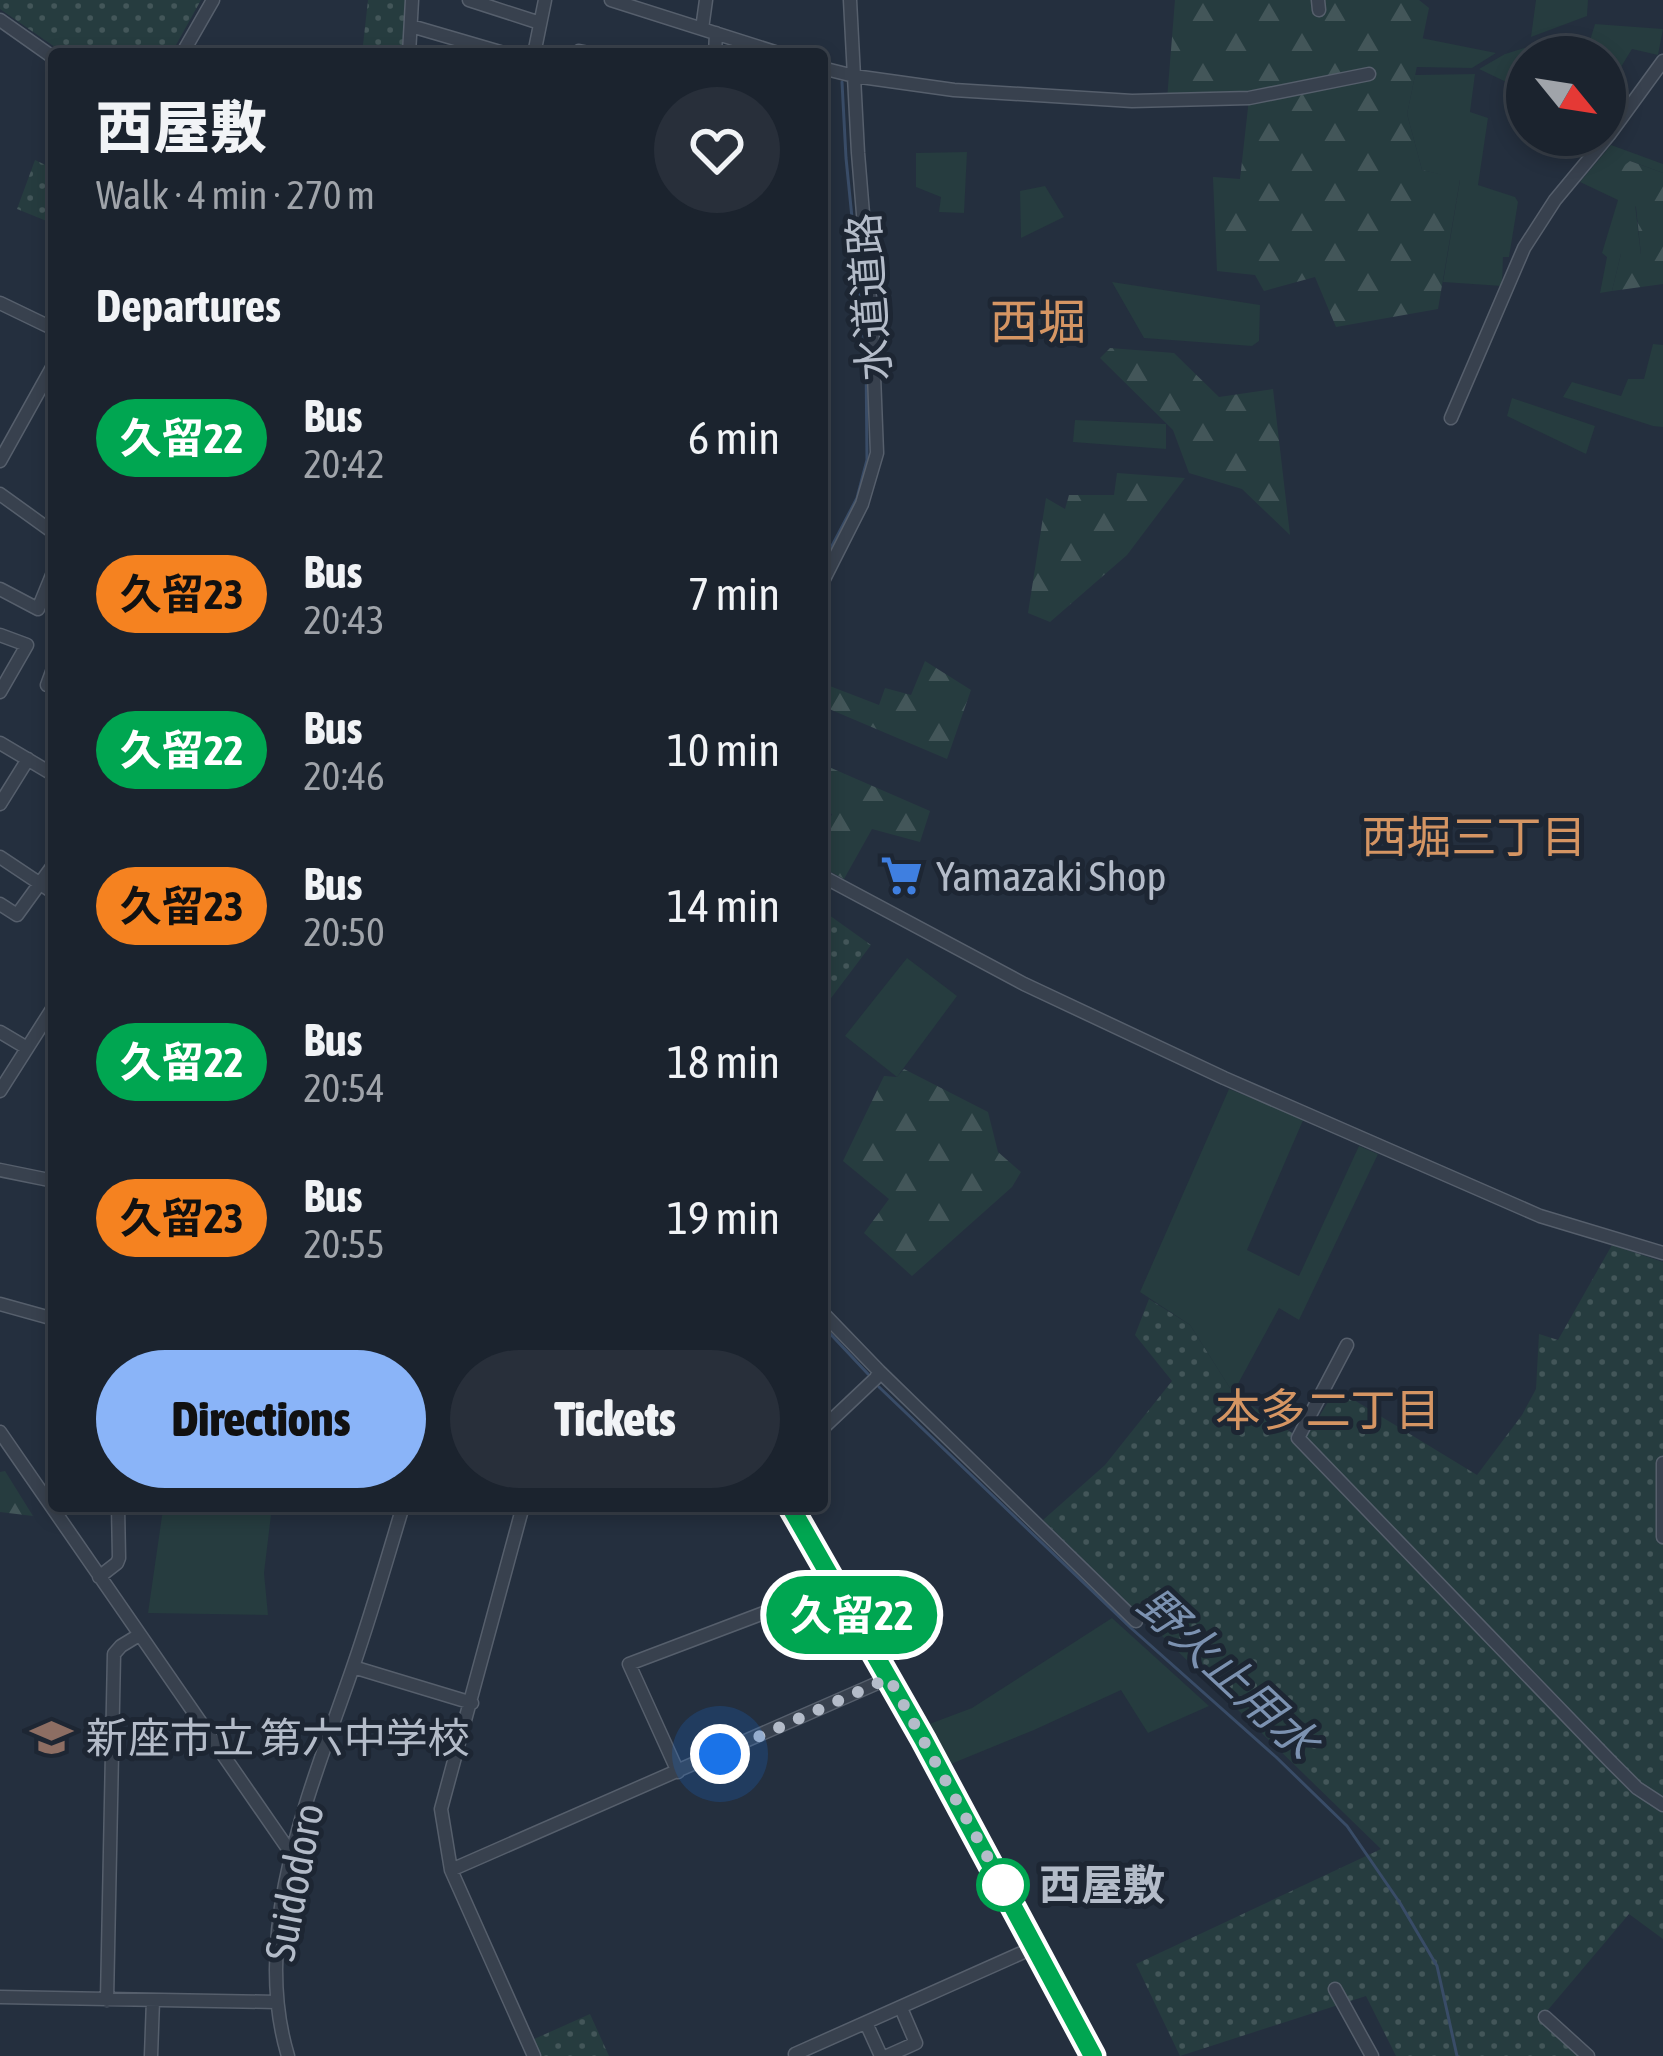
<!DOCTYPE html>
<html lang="en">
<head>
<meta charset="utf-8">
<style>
	body { margin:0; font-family:"Asap Condensed","Noto Sans JP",sans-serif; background:#282f3a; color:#f1f3f6; height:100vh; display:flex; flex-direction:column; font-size:45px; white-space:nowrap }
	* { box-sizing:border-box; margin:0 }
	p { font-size:39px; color:#a0a4aa }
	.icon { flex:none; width:66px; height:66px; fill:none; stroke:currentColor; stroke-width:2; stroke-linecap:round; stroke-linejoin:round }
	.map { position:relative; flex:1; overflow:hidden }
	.details { position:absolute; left:48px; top:48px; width:780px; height:1464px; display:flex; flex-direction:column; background:#1b232e; border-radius:12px; box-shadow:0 6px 18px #0003,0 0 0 3px #39404a }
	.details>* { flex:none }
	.badge { padding:0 24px; border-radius:39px; font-size:42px; line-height:78px }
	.needle { width:78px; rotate:120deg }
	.fabs { position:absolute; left:1506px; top:36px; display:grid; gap:24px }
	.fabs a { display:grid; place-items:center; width:120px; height:120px; border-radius:50%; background:#1b232e; box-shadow:0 6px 18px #0003,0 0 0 3px #39404a; font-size:60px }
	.you { position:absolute; width:60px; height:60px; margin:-30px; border:9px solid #fff; border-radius:50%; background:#1a73e8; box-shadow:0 0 0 18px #1a73e833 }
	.map>.badge { position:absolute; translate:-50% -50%; box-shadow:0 0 0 6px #fff }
	h2 { padding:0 48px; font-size:45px; line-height:108px }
	.round { display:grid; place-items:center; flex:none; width:126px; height:126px; border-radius:63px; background:#282f3a }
	.head { display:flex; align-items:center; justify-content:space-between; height:204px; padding:0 48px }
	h1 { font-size:57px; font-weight:800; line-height:90px }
	.button { display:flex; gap:24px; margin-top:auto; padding:24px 48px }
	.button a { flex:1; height:138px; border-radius:72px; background:#8ab4f8; color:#111; font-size:48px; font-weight:800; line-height:138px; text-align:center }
	.button a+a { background:#282f3a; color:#f1f3f6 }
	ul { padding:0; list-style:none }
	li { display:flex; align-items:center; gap:36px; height:156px; padding:0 48px }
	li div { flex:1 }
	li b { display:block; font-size:45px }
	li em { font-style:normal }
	li .badge { min-width:132px; font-weight:700; text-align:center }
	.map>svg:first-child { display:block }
	.grass { fill:#263c3f }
	.forest { fill:url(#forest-firs) }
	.park { fill:url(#park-dots) }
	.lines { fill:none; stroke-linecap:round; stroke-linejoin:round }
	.stream { stroke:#394c67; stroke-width:3 }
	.minor-casing { stroke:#565f6c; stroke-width:15 }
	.minor { stroke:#38414e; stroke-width:12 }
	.line-casing { stroke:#fff; stroke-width:27 }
	.line { stroke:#00a651; stroke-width:18 }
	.walk { stroke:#b4bcc9; stroke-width:12; stroke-dasharray:0 21.6 }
	.stop-dot { fill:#fff; stroke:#00a651; stroke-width:6 }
	.labels { text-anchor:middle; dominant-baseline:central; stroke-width:10; stroke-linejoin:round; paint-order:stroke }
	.street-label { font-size:42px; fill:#b4bcc9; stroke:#1d2633 }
	.poi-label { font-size:42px; fill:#b4bcc9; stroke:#1d2633; text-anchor:start }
	.stop-label { font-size:42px; font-weight:bold; fill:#b4bcc9; stroke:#1d2633; text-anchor:start }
	.neighbourhood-label { font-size:45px; fill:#d59563; stroke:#1d2633 }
	.water-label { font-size:45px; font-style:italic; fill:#7c92b1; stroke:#1d2633 }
	.quarter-label { font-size:48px; fill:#d59563; stroke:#1d2633 }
</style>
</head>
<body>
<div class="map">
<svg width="1663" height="2056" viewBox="0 0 1663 2056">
	<defs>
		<pattern id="forest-firs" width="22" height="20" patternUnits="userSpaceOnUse" patternTransform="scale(3)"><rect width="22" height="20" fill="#263c3f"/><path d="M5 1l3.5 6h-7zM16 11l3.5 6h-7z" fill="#435659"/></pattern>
		<pattern id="park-dots" width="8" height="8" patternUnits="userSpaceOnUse" patternTransform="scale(3)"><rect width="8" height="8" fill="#263c3f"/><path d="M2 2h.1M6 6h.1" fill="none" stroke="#435659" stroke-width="1.8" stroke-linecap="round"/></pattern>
	</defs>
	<rect width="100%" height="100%" fill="#242f3e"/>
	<path class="grass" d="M 1536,0 L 1588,0 L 1587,16 L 1531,37 Z
		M 1595,24 L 1663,29 L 1658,55 L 1632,49 L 1605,93 L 1605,57 L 1585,57 Z
		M 1421,38 L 1496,53 L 1472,68 L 1416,67 Z
		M 1541,43 L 1536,57 L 1527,57 L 1527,79 L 1523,90 L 1479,69 L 1505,54 Z
		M 1475,74 L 1470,112 L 1488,118 L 1478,185 L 1515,197 L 1518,202 L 1509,257 L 1503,257 L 1502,286 L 1443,282 L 1460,180 L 1422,170 L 1407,114 L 1415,75 Z
		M 1611,145 L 1663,164 L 1663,173 L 1630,161 L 1641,255 L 1621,254 L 1612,291 L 1600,293 L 1607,257 L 1602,253 L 1618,200 L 1580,182 Z
		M 967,152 L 964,213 L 939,212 L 941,197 L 916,187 L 916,153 Z
		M 1045,186 L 1064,217 L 1021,238 L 1020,191 Z
		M 1112,282 L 1260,305 L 1259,341 L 1252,346 L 1144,338 Z
		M 1653,344 L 1663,345 L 1663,427 L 1653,426 L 1563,397 L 1572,382 L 1621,396 L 1628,379 L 1644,379 Z
		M 1512,398 L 1595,426 L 1586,454 L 1507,416 Z
		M 1075,420 L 1166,424 L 1166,449 L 1073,442 Z
		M 907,958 L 957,996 L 897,1077 L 845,1036 Z
		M 1229,1089 L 1304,1118 L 1247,1250 L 1299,1276 L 1359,1146 L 1378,1154 L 1299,1320 L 1279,1308 L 1233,1393 L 1190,1325 L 1140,1292 Z
		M 180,1506 L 271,1515 L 264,1573 L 268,1615 L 148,1613 L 163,1509 L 175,1511 Z
		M 1112,1618 L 1209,1706 L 1148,1733 L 1121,1690 L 1034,1730 L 946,1766 L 924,1726 L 972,1708 Z"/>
	<path class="forest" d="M 1175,0 L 1419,0 L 1429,8 L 1407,114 L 1422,170 L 1460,179 L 1438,309 L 1336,327 L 1315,277 L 1264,291 L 1255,275 L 1217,271 L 1213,177 L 1240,179 L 1249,99 L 1167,100 Z
		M 1630,161 L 1663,173 L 1663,284 L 1612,291 L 1621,254 L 1641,254 L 1636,207 L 1609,177 Z
		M 1110,348 L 1174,353 L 1219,397 L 1273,389 L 1290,535 L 1242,489 L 1189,473 L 1173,430 L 1100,358 Z
		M 1117,473 L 1185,478 L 1127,555 L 1050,622 L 1028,613 L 1046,498 L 1065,509 L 1069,495 L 1114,495 Z
		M 925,661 L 971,690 L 947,759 L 822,706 L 822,683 L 879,705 L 885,688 L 911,695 Z
		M 822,764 L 930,811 L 920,842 L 872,829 L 844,879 L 822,867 L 822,839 L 832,814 L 822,810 Z
		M 904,1069 L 988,1112 L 998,1152 L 1021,1172 L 1012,1187 L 912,1276 L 864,1233 L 889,1199 L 843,1161 L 884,1076 L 897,1077 Z
		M 5,1471 L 33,1516 L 0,1512 L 0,1472 Z"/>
	<path class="park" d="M 0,0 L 201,0 L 171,54 L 65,54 L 0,9 Z
		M 368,0 L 406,0 L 403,54 L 362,54 Z
		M 35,160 L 54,169 L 54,224 L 17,209 Z
		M 822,910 L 871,945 L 822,1010 Z
		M 1612,1245 L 1663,1262 L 1663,1939 L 1629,1914 L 1547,2011 L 1593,2056 L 1396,2056 L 1366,1996 L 1180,2056 L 1136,1964 L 1381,1849 L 1043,1520 L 1105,1465 L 1172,1381 L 1135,1335 L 1149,1299 L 1190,1325 L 1233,1393 L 1304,1441 L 1336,1389 L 1477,1475 L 1522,1415 L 1536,1389 L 1539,1334 L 1558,1340 Z
		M 590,2014 L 609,2056 L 541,2056 L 532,2040 Z"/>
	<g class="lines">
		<path class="stream" d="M 822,565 L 857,498 L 867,460 L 866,357 L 846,158 L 842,82
			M 822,1325 L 868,1374
			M 879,1387 L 1131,1628 L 1276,1757 L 1347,1826 L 1400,1903 L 1437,1966 L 1457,2056"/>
		<defs>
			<path id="minor" d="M 469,0 L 540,23
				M 611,0 L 781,54
				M 1318,0 L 1319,10
				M 0,20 L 54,58
				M 411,26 L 507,54
				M 702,29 L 706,0
				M 579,51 L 594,54
				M 182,54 L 213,0
				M 409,54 L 412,0
				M 534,54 L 545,0
				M 715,54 L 716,33
				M 822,68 L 854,76 L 954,90 L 1132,101 L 1249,98 L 1369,74
				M 0,303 L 54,329
				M 1451,418 L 1524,248 L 1555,200 L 1609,135 L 1663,61
				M 0,461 L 54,364
				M 0,494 L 54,533
				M 822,583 L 862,504 L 877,453 L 872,323 L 858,153 L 850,0
				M 0,589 L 38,609 L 54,570
				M 0,635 L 27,645 L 0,692
				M 47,685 L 54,666
				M 0,743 L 54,775
				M 0,804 L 28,759
				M 0,857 L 54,893
				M 822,876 L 1024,984 L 1224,1078 L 1540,1216 L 1663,1253
				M 0,904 L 17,915 L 54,864
				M 0,1032 L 27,1048
				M 0,1091 L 54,1006
				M 0,1170 L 54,1181
				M 0,1304 L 54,1319
				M 822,1312 L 879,1371 L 876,1378 L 822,1429
				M 1347,1345 L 1298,1438 L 1611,1762 L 1637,1788 L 1663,1805
				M 879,1371 L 1136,1621
				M 0,1432 L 293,1856
				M 1663,1463 L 1663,1537
				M 523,1506 L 441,1809 L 451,1870 L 534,2056
				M 790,1506 L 940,1770 L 1093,2056
				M 99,1577 L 117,1563 L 119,1558 L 118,1506
				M 353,1667 L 472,1703
				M 678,1772 L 629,1664 L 835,1586
				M 451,1870 L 889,1678
				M 1335,1989 L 1372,2056
				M 0,1997 L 276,2002
				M 107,2000 L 114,1654 L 121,1646 L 139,1635
				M 1545,2017 L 1588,2056
				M 866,2023 L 881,2056
				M 151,2056 L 153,2000
				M 288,2056 C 249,1927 313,1785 354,1664 C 372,1612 387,1559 403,1506
				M 796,2056 L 795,2054 L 1035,1947
				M 887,2056 L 916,2043 L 901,2008"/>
		</defs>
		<use href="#minor" class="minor-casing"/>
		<use href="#minor" class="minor"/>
	</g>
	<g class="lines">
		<defs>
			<path id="line" d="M 790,1506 L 923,1739 L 1093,2056"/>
		</defs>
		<use href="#line" class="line-casing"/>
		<use href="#line" class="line"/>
		<path class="walk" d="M 720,1754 L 889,1678 L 1003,1885"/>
	</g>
	<defs>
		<symbol id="supermarket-bare" viewBox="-9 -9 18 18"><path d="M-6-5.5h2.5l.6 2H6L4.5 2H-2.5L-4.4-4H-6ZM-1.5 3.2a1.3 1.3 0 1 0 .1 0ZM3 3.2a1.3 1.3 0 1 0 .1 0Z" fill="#3f7fe0" stroke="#1d2633" stroke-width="2.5" paint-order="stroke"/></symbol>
		<symbol id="school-bare" viewBox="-9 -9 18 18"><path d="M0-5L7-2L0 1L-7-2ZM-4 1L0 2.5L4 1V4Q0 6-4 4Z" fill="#8d6e63" stroke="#1d2633" stroke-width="2.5" paint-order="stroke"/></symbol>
	</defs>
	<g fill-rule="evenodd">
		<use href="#supermarket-bare" x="872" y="846" width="59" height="59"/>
		<use href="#school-bare" x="22" y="1708" width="59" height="59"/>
	</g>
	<circle class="stop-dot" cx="1003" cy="1885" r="24"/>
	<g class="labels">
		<g class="street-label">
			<text transform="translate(869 297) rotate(-94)">水道道路</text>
			<text transform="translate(294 1882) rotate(-79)">Suidodoro</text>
		</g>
		<g class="poi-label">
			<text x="936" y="876">Yamazaki Shop</text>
			<text x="86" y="1738">新座市立 第六中学校</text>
		</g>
		<g class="stop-label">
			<text x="1039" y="1885">西屋敷</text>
		</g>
		<g class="neighbourhood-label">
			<text x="1474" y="837">西堀三丁目</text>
			<text x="1328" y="1410">本多二丁目</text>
		</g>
		<g class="water-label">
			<text transform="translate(1228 1673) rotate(43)">野火止用水</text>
		</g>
		<g class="quarter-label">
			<text x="1038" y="321">西堀</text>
		</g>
	</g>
</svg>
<div class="fabs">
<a><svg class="needle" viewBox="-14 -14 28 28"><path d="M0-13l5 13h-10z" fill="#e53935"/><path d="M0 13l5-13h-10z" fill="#a0a4aa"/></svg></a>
</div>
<div class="you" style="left:720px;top:1754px"></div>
<b class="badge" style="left:852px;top:1615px;background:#00a651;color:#fff">久留22</b>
<section class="details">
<div class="head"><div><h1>西屋敷</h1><p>Walk · 4 min · 270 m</p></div><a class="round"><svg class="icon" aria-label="heart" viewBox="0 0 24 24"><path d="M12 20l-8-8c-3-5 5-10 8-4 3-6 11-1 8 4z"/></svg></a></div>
<h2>Departures</h2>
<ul>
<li><span class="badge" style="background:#00a651;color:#fff">久留22</span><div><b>Bus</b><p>20:42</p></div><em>6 min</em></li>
<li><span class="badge" style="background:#f58220;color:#111">久留23</span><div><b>Bus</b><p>20:43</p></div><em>7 min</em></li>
<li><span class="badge" style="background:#00a651;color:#fff">久留22</span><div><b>Bus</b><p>20:46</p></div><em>10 min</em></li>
<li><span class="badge" style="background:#f58220;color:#111">久留23</span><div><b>Bus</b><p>20:50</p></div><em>14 min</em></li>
<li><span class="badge" style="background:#00a651;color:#fff">久留22</span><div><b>Bus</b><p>20:54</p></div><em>18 min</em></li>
<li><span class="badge" style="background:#f58220;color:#111">久留23</span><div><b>Bus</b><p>20:55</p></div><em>19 min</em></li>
</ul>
<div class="button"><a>Directions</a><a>Tickets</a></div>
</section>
</div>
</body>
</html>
